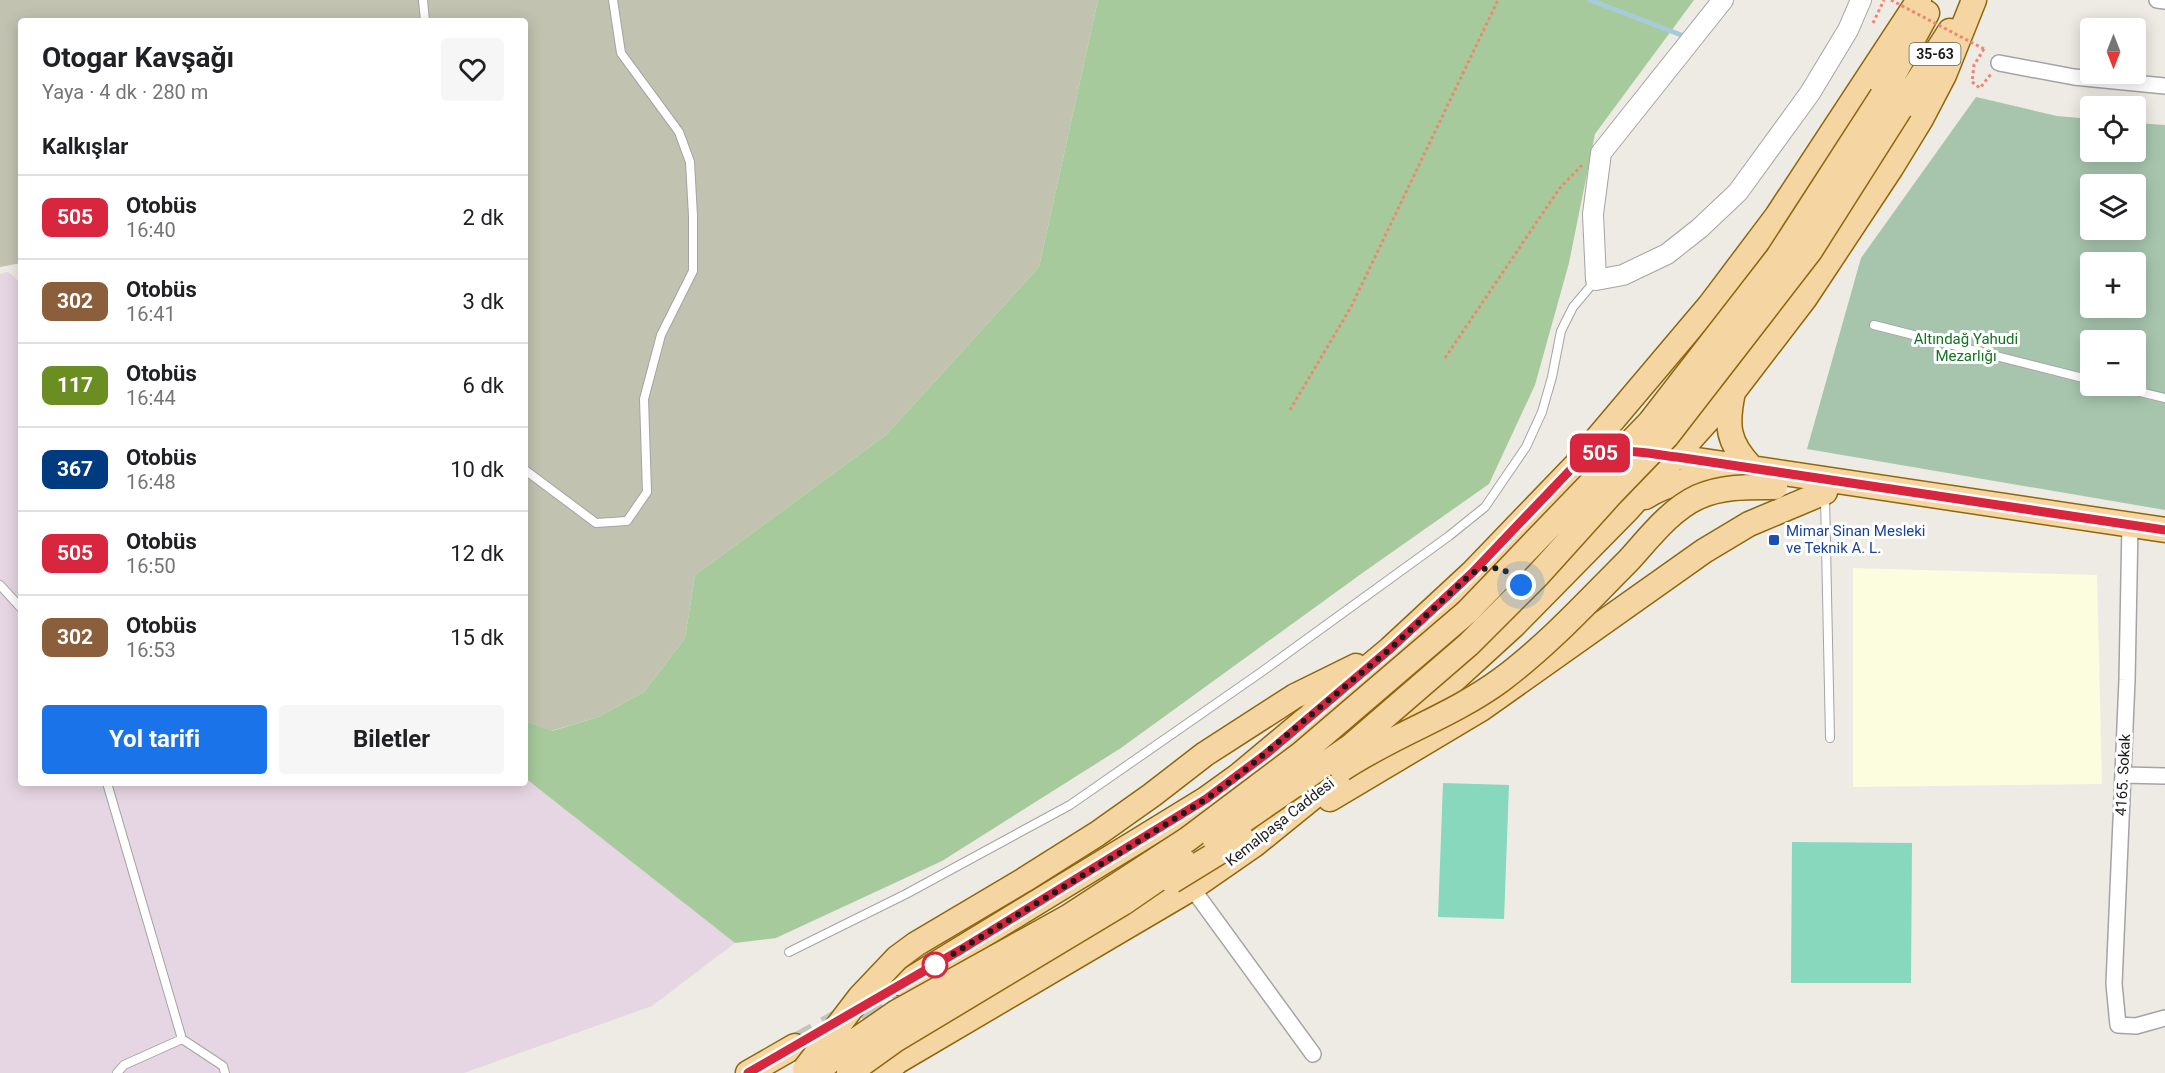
<!DOCTYPE html>
<html lang="tr">
<head>
<meta charset="utf-8">
<style>
	body { margin:0; font-family:Roboto,sans-serif; background:#f6f6f6; color:#202124; height:100vh; display:flex; flex-direction:column; font-size:22px; white-space:nowrap }
	* { box-sizing:border-box; margin:0 }
	p { font-size:20px; color:#757577 }
	.icon { flex:none; width:33px; height:33px; fill:none; stroke:currentColor; stroke-width:2; stroke-linecap:round; stroke-linejoin:round }
	.map { position:relative; flex:1; overflow:hidden }
	.sheet { position:absolute; left:18px; top:18px; width:510px; height:768px; display:flex; flex-direction:column; background:#fff; border-radius:6px; box-shadow:0 3px 15px #0003 }
	.sheet>* { flex:none }
	.badge { padding:0 12px; border-radius:9px; font-size:21px; line-height:39px }
	.needle { width:39px; rotate:180deg }
	.tools { position:absolute; left:2080px; top:18px; display:grid; gap:12px }
	.tools a { display:grid; place-items:center; width:66px; height:66px; border-radius:6px; background:#fff; box-shadow:0 3px 15px #0003; font-size:30px }
	.you { position:absolute; width:30px; height:30px; margin:-15px; border:4px solid #fff; border-radius:50%; background:#1a73e8; box-shadow:0 0 0 9px #1a73e833 }
	.map>.badge { position:absolute; translate:-50% -50%; box-shadow:0 0 0 3px #fff }
	h2 { padding:0 24px; font-size:22px; line-height:54px }
	.round { display:grid; place-items:center; flex:none; width:63px; height:63px; border-radius:6px; background:#f6f6f6 }
	.head { display:flex; align-items:center; justify-content:space-between; height:102px; padding:0 24px }
	h1 { font-size:28px; font-weight:700; line-height:45px }
	.primary-button { display:flex; gap:12px; margin-top:auto; padding:12px 24px }
	.primary-button a { flex:1; height:69px; border-radius:6px; background:#1a73e8; color:#fff; font-size:24px; font-weight:700; line-height:69px; text-align:center }
	.primary-button a+a { background:#f6f6f6; color:#202124 }
	ul { padding:0; list-style:none }
	li { display:flex; align-items:center; gap:18px; height:84px; padding:0 24px; border-top:2px solid #e0e0e0 }
	li div { flex:1 }
	li b { display:block; font-size:22px }
	li em { font-style:normal }
	li .badge { min-width:66px; font-weight:700; text-align:center }
	.map>svg:first-child { display:block }
	.industrial { fill:#e6d6e3 }
	.education { fill:#fbfdde }
	.construction { fill:#c1c2b0 }
	.forest { fill:#a7ca9c }
	.cemetery { fill:#a7c5ad; fill-rule:evenodd }
	.pitch { fill:#87d8bc }
	.lines { fill:none; stroke-linecap:round; stroke-linejoin:round }
	.stream { stroke:#a7cbd9; stroke-width:5 }
	.primary-tunnel { stroke:#c4c2bc; stroke-width:24; stroke-dasharray:24 12; stroke-linecap:butt }
	.service-casing { stroke:#a4a4a4; stroke-width:10 }
	.minor-casing { stroke:#a4a4a4; stroke-width:18 }
	.tertiary-casing { stroke:#a4a4a4; stroke-width:22 }
	.primary-casing { stroke:#8d670a; stroke-width:27 }
	.path { stroke:#f08573; stroke-width:3; stroke-dasharray:3 3; stroke-linecap:butt }
	.service { stroke:#fff; stroke-width:8 }
	.minor { stroke:#fff; stroke-width:15 }
	.tertiary { stroke:#fff; stroke-width:20 }
	.primary { stroke:#f5d5a2; stroke-width:24 }
	.primary-bridge-casing { stroke:#8d670a; stroke-width:27; stroke-linecap:butt }
	.path-bridge { stroke:#f08573; stroke-width:3; stroke-dasharray:3 3; stroke-linecap:butt }
	.primary-bridge { stroke:#f5d5a2; stroke-width:24 }
	.line-casing { stroke:#fff; stroke-width:14 }
	.line { stroke:#d7263d; stroke-width:9 }
	.walk { stroke:#1d1d1d; stroke-width:6; stroke-dasharray:0 10.8 }
	.transit-dot { fill:#1a4fb4; stroke:#fff; stroke-width:2 }
	.stop-dot { fill:#fff; stroke:#d7263d; stroke-width:3 }
	.labels { text-anchor:middle; dominant-baseline:central; stroke-width:6; stroke-linejoin:round; paint-order:stroke }
	.shield { fill:#fff; stroke:#616161; stroke-width:1.5 }
	.shield-label { font-size:14px; font-weight:bold; fill:#1d1d1d }
	.park-label { font-size:15px; fill:#13741f; stroke:#fff }
	.transit-label { font-size:15px; fill:#164399; stroke:#fff; text-anchor:start }
	.street-label { font-size:15px; fill:#1d1d1d; stroke:#fff }
</style>
</head>
<body>
<div class="map">
<svg width="2165" height="1073" viewBox="0 0 2165 1073">
	<rect width="100%" height="100%" fill="#eeebe4"/>
	<path class="industrial" d="M 8,272 L 21,283 L 21,783 L 525,783 L 525,778 L 735,943 L 652,1006 L 464,1073 L 0,1073 L 0,274 Z"/>
	<path class="education" d="M 1853,568 L 2097,575 L 2102,784 L 1853,787 Z"/>
	<path class="construction" d="M 0,0 L 1098,0 L 1039,267 L 886,435 L 695,575 L 685,638 L 644,692 L 598,717 L 551,731 L 525,721 L 525,21 L 21,21 L 21,263 L 0,267 Z"/>
	<path class="forest" d="M 1098,0 L 1694,0 L 1595,134 L 1569,263 L 1535,385 L 1489,484 L 1361,574 L 1121,748 L 942,861 L 776,938 L 735,943 L 525,778 L 525,721 L 552,731 L 598,717 L 644,692 L 685,638 L 695,575 L 886,435 L 1039,267 Z"/>
	<path class="cemetery" d="M 1976,97 L 2057,116 L 2091,119 L 2091,152 L 2136,152 L 2136,123 L 2165,125 L 2165,510 L 1807,449 L 1861,258 ZM 2091,184 L 2136,184 L 2136,230 L 2091,230 ZM 2091,262 L 2136,262 L 2136,308 L 2091,308 ZM 2091,340 L 2136,340 L 2136,386 L 2091,386 Z"/>
	<path class="pitch" d="M 1443,783 L 1509,785 L 1504,919 L 1438,917 Z
		M 1792,842 L 1912,843 L 1911,983 L 1791,983 Z"/>
	<g class="lines">
		<path class="stream" d="M 1590,0 L 1689,38"/>
		<path class="primary-tunnel" d="M 795,1046 L 903,984"/>
		<defs>
			<path id="service" d="M 423,0 L 425,21
				M 1874,325 L 2091,380
				M 2115,386 L 2165,398
				M 525,470 L 596,523 L 627,521 L 647,492 L 644,399 L 661,335 L 693,271 L 693,216 L 690,162 L 679,132 L 621,53 L 613,0
				M 1825,497 L 1830,738
				M 0,585 L 21,608
				M 107,783 L 182,1039 L 223,1066 L 225,1073
				M 789,952 L 906,894 L 1070,805 L 1260,673 L 1449,536 L 1485,507 L 1526,447 L 1542,412 L 1552,377 L 1561,331 L 1573,307 L 1595,281
				M 117,1073 L 124,1065 L 182,1039"/>
			<path id="minor" d="M 2157,0 L 2165,1
				M 1999,63 L 2074,77 L 2165,86
				M 2130,525 L 2127,680 L 2114,984 L 2118,1025 L 2136,1026 L 2165,1018
				M 2123,775 L 2165,776
				M 1192,888 L 1313,1054"/>
			<path id="tertiary" d="M 1723,0 L 1601,153 L 1593,214 L 1596,280 L 1623,275 L 1667,254 L 1700,228 L 1738,192 L 1810,93 L 1848,30 L 1861,0"/>
			<path id="primary" d="M 1882,96 L 1927,13
				M 1900,109 L 1950,31
				M 1733,392 C 1726,425 1727,442 1751,467
				M 1579,460 L 1710,305 L 1777,216 L 1919,0
				M 1645,497 C 1672,480 1703,476 1735,478
				M 1295,696 L 1356,666
				M 1387,737 L 1420,711 L 1513,626 L 1628,509 L 1733,392 L 1805,298 L 1891,168 L 1921,119 L 1944,75 L 1974,0
				M 1330,799 L 1481,709 L 1704,551 L 1749,524 L 1825,492
				M 903,984 L 1131,845 L 1206,799 L 1238,776 L 1390,649 L 1472,573 L 1574,467 C 1603,442 1642,453 1677,457 L 2165,530
				M 748,1073 L 795,1046
				M 884,1073 L 898,1061 L 1192,888 L 1254,845 L 1360,759"/>
		</defs>
		<use href="#service" class="service-casing"/>
		<use href="#minor" class="minor-casing"/>
		<use href="#tertiary" class="tertiary-casing"/>
		<use href="#primary" class="primary-casing"/>
		<path class="path" d="M 1873,23 L 1884,0
			M 1984,49 L 1974,65 L 1972,82 L 1980,88 L 1991,74
			M 1445,358 L 1559,189 L 1582,165
			M 1290,410 L 1351,307 L 1498,0"/>
		<use href="#service" class="service"/>
		<use href="#minor" class="minor"/>
		<use href="#tertiary" class="tertiary"/>
		<use href="#primary" class="primary"/>
		<defs>
			<path id="primary-bridge" d="M 1342,769 C 1393,735 1452,716 1501,680 C 1548,645 1587,602 1628,561 C 1649,538 1670,510 1698,497 C 1723,486 1749,487 1775,487
				M 1215,840 L 1351,746 L 1469,644 L 1538,575 L 1611,494 L 1667,436 L 1810,251 L 1900,109
				M 1172,881 L 1242,838
				M 805,1069 L 860,997 L 897,958 L 916,944 L 1024,880 L 1097,834 L 1152,795 L 1205,754 L 1295,696
				M 816,1073 L 846,1047 L 897,1012 L 1068,917 L 1188,839 L 1301,754 L 1467,612 L 1650,422 L 1778,257 L 1882,96
				M 849,1073 L 895,1040 L 1123,903 L 1184,861"/>
		</defs>
		<use href="#primary-bridge" class="primary-bridge-casing"/>
		<path class="path-bridge" d="M 1891,0 L 1984,49"/>
		<use href="#primary-bridge" class="primary-bridge"/>
	</g>
	<g class="lines">
		<defs>
			<path id="line" d="M 748,1073 L 962,949 L 1206,799 L 1266,754 L 1390,649 L 1472,573 L 1574,466 C 1603,442 1642,453 1677,457 L 2165,530"/>
		</defs>
		<use href="#line" class="line-casing"/>
		<use href="#line" class="line"/>
		<path class="walk" d="M 935,965 L 1131,846 L 1206,799 L 1238,776 L 1390,649 L 1472,573 C 1492,564 1508,567 1521,585"/>
	</g>
	<rect class="transit-dot" x="1768" y="534" width="12" height="12" rx="3"/>
	<circle class="stop-dot" cx="935" cy="965" r="12"/>
	<g class="labels">
		<rect class="shield" x="1909.5" y="43" width="51" height="22" rx="4.5"/>
		<g class="shield-label">
			<text x="1935" y="54">35-63</text>
		</g>
		<g class="park-label">
			<text x="1966" y="339">Altındağ Yahudi<tspan x="1966" dy="17">Mezarlığı</tspan></text>
		</g>
		<g class="transit-label">
			<text x="1786" y="531">Mimar Sinan Mesleki<tspan x="1786" dy="17">ve Teknik A. L.</tspan></text>
		</g>
		<g class="street-label">
			<text transform="translate(2123 775) rotate(-87)">4165. Sokak</text>
			<text transform="translate(1280 822) rotate(-38)">Kemalpaşa Caddesi</text>
		</g>
	</g>
</svg>
<div class="tools">
<a><svg class="needle" viewBox="-14 -14 28 28"><path d="M0-13l5 13h-10z" fill="#e53935"/><path d="M0 13l5-13h-10z" fill="#757577"/></svg></a>
<a><svg class="icon" aria-label="locate" viewBox="0 0 24 24"><circle cx="12" cy="12" r="6"/><path d="M12 2v4M12 18v4M2 12h4M18 12h4"/></svg></a>
<a><svg class="icon" aria-label="layers" viewBox="0 0 24 24"><path d="M12 4l9 5-9 5-9-5zM3 14l9 5 9-5"/></svg></a>
<a>+</a>
<a>−</a>
</div>
<div class="you" style="left:1521px;top:585px"></div>
<b class="badge" style="left:1600px;top:453px;background:#d7263d;color:#fff">505</b>
<section class="sheet">
<div class="head"><div><h1>Otogar Kavşağı</h1><p>Yaya · 4 dk · 280 m</p></div><a class="round"><svg class="icon" aria-label="heart" viewBox="0 0 24 24"><path d="M12 20l-8-8c-3-5 5-10 8-4 3-6 11-1 8 4z"/></svg></a></div>
<h2>Kalkışlar</h2>
<ul>
<li><span class="badge" style="background:#d7263d;color:#fff">505</span><div><b>Otobüs</b><p>16:40</p></div><em>2 dk</em></li>
<li><span class="badge" style="background:#8b5e3c;color:#fff">302</span><div><b>Otobüs</b><p>16:41</p></div><em>3 dk</em></li>
<li><span class="badge" style="background:#6b8e23;color:#fff">117</span><div><b>Otobüs</b><p>16:44</p></div><em>6 dk</em></li>
<li><span class="badge" style="background:#003b80;color:#fff">367</span><div><b>Otobüs</b><p>16:48</p></div><em>10 dk</em></li>
<li><span class="badge" style="background:#d7263d;color:#fff">505</span><div><b>Otobüs</b><p>16:50</p></div><em>12 dk</em></li>
<li><span class="badge" style="background:#8b5e3c;color:#fff">302</span><div><b>Otobüs</b><p>16:53</p></div><em>15 dk</em></li>
</ul>
<div class="primary-button"><a>Yol tarifi</a><a>Biletler</a></div>
</section>
</div>
</body>
</html>
